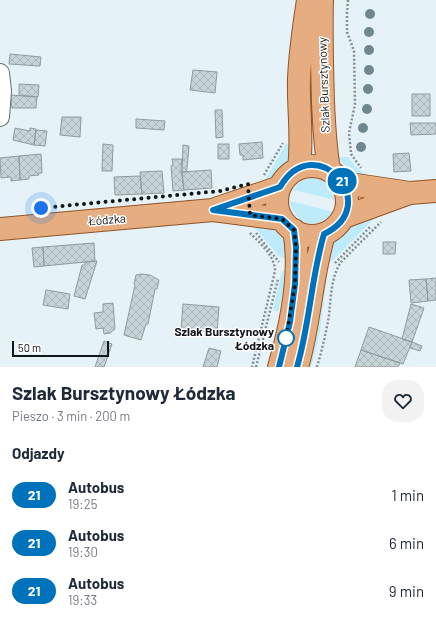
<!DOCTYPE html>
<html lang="pl">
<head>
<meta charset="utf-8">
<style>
	body { margin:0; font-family:Barlow,sans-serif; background:#f2f2f3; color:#1f2937; height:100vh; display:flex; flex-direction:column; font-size:15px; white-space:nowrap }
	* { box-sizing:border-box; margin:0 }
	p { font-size:13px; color:#747a83 }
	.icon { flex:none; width:22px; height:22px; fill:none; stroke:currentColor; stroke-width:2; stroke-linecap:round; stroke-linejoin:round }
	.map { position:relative; height:367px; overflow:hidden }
	.panel { display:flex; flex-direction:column; background:#fff; flex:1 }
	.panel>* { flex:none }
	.badge { padding:0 8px; border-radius:13px; font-size:14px; line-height:26px }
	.scale { position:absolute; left:12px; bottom:10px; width:97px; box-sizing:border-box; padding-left:4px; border:2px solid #111618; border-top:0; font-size:11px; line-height:14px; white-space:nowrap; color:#111618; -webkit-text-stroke:3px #fefefe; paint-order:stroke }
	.you { position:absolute; width:20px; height:20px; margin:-10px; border:3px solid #fff; border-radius:50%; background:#1a73e8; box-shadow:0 0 0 6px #1a73e833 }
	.map>.badge { position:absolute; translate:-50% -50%; box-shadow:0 0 0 2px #fff }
	h2 { padding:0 12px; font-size:15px; line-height:36px }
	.round { display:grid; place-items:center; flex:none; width:42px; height:42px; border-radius:16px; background:#f2f2f3 }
	.summary { display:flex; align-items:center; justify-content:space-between; height:68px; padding:0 12px }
	h1 { font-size:19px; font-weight:700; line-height:30px }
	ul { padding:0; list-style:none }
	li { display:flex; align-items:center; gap:12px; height:48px; padding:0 12px }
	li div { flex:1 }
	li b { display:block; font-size:15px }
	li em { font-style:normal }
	li .badge { min-width:44px; font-weight:700; text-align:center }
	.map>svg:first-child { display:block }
	.grass { fill:#bdebfa }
	.building { fill:url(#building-cross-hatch); stroke:#8e9b9f }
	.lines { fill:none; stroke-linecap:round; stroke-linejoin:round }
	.minor-casing { stroke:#606c71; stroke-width:20 }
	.major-casing { stroke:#905425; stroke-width:24 }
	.path { stroke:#858f93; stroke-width:2.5; stroke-dasharray:2 2; stroke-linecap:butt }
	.minor { stroke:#fff; stroke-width:18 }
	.major { stroke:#e5ad80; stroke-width:22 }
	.tree { fill:#6f878e }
	.line-casing { stroke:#fff; stroke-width:9 }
	.line { stroke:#0072bc; stroke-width:6 }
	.walk { stroke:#111618; stroke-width:4; stroke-dasharray:0 7.2 }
	.stop-dot { fill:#fff; stroke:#0072bc; stroke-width:2 }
	.labels { text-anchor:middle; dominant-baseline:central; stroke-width:3; stroke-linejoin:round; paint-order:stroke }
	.street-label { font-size:12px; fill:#111618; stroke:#fefefe }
	.stop-label { font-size:12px; font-weight:bold; fill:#111618; stroke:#fefefe; text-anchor:end }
</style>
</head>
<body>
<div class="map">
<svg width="436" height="367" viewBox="0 0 436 367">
	<defs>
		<pattern id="building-cross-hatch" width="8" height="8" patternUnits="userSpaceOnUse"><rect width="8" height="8" fill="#c7d5d9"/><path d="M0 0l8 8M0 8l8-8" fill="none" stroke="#aab6ba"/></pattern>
	</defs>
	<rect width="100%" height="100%" fill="#e5f3f8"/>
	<path class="grass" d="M 290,142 C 290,145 291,149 291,152 C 291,166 275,177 264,182 L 286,144 Z
		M 338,157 L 348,157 L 359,170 L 372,177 C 354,174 348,171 338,157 Z
		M 310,178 C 324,178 333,186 335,200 L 293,190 L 300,182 Z
		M 290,201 L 333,212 C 318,231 294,225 290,201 Z
		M 376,217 L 333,260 L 328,262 L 332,242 L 351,226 Z
		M 253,226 C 281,229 284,232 288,260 L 279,256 Z
		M 282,271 L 288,271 L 286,282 L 278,312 L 273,310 Z
		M 322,275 L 327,275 L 320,332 L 311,367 L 305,367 Z"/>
	<path class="building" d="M 10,54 L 41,57 L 40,66 L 9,64 Z
		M 193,70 L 217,72 L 215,93 L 190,90 Z
		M 19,84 L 39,85 L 38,97 L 19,95 Z
		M 412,94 L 430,94 L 430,116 L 412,116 Z
		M 10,95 L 37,97 L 36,108 L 12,108 Z
		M 215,110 L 222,110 L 223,137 L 216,138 Z
		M 62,117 L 81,117 L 80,137 L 60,135 Z
		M 136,119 L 165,121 L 164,130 L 136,128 Z
		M 410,123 L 436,123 L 436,134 L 411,135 Z
		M 15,128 L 30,131 L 30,128 L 36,129 L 34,145 L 13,140 Z
		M 36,130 L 47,131 L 45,146 L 34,145 Z
		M 262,142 L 263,158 L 243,160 L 243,155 L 240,155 L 239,144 Z
		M 103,144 L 113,145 L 112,171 L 102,171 Z
		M 218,144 L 229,144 L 229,159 L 218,159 Z
		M 183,145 L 189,146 L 187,169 L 186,172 L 182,172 Z
		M 409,153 L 411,171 L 394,172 L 393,154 Z
		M 41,154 L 42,173 L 38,173 L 39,175 L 29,176 L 29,179 L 20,180 L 19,156 Z
		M 19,156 L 20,180 L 11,181 L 11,177 L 1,178 L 0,158 Z
		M 172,159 L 182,159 L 181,169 L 184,190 L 173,191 L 171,166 L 173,165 Z
		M 211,170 L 212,188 L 184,190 L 182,172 Z
		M 162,171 L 164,193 L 142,194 L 140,172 Z
		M 140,176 L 142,194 L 115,195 L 114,177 Z
		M 383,242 L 396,242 L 395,254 L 383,254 Z
		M 94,243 L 95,261 L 44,266 L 43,247 Z
		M 43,247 L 44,266 L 34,267 L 32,248 Z
		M 97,261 L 85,299 L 74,296 L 82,265 L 85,265 L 85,262 Z
		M 141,274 L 150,275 L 159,280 L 157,289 L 155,289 L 148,324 L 146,324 L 141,340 L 124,335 L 135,285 L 134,284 L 136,275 Z
		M 436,278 L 436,300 L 428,301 L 426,279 Z
		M 426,279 L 428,301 L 411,303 L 409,280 Z
		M 46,290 L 70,294 L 68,309 L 43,305 Z
		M 113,303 L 115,329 L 110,333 L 104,334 L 103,328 L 96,329 L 94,313 L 103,312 L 103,304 Z
		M 183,304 L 219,307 L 217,333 L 203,331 L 200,334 L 196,331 L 181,330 Z
		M 411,304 L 424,308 L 412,342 L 402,339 Z
		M 369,327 L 412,342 L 403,364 L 361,350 Z
		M 104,341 L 112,344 L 104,367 L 95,367 Z
		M 412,342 L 422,346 L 420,351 L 410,348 Z
		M 209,348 L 221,351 L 217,367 L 203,367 Z
		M 361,350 L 400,363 L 398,367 L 355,367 Z"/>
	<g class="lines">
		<defs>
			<path id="minor" d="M 0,73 L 2,91 L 0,117"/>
			<path id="major" d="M 322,0 C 321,34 322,68 323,102 C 324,124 325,147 329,169
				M277 201a35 35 0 1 1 70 0a35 35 0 1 1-70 0Z
				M 299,168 C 303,138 298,108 299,79 C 300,53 304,26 308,0
				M 343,183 L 410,193 L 436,191
				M 215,209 L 280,187
				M 344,217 L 407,194
				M 0,229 L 213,210 L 282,219
				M 279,367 C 291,326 302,273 294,230
				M 297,367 C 310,323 311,278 324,234"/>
		</defs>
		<use href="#minor" class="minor-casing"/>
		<use href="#major" class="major-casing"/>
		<path class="path" d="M 348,0 L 347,13 L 347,32 L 354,51 L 355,104 L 349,133 L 351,154 L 361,168
			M 264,175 L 283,143
			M 250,233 C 260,243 275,256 275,271 L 252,367
			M 256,233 L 279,262
			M 335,263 L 370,227
			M 256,367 L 278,279
			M 317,367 C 322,350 326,333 329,315 C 331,297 331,277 341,262 L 381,222"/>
		<use href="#minor" class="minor"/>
		<use href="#major" class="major"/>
	</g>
	<g class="tree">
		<circle cx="370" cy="14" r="5"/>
		<circle cx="369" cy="32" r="5"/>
		<circle cx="369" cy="50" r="5"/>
		<circle cx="369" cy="70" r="5"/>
		<circle cx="368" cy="89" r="5"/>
		<circle cx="367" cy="109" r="5"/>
		<circle cx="363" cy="128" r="5"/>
		<circle cx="361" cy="147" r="5"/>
	</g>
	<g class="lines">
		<defs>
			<path id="line" d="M 279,367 L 290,322 L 295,284 L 296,247 L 294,230 L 282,219 L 213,210 L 280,187 C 315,127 385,205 324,234 C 311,278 310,323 297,367"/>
		</defs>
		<use href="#line" class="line-casing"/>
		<use href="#line" class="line"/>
		<path class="walk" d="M 41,208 L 220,191 L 248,184 L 250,215 L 282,219 L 294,230 L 296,247 L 295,284 L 286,338"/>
	</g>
	<circle class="stop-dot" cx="286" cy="338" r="8"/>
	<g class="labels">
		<g class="street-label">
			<text transform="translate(323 85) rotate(-92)">Szlak Bursztynowy</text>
			<text transform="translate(107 219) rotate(-5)">Łódzka</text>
		</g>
		<g class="stop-label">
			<text x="274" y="331">Szlak Bursztynowy<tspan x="274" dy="14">Łódzka</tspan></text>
		</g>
	</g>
</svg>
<div class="scale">50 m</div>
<div class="you" style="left:41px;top:208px"></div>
<b class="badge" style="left:342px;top:181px;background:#0072bc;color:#fff">21</b>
</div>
<section class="panel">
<div class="summary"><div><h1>Szlak Bursztynowy Łódzka</h1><p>Pieszo · 3 min · 200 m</p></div><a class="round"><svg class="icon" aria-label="heart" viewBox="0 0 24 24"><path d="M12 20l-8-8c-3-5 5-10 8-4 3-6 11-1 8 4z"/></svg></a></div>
<h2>Odjazdy</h2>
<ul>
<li><span class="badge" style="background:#0072bc;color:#fff">21</span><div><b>Autobus</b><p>19:25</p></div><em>1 min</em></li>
<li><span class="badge" style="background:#0072bc;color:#fff">21</span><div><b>Autobus</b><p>19:30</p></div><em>6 min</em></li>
<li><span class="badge" style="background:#0072bc;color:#fff">21</span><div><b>Autobus</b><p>19:33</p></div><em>9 min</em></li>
</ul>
</section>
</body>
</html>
